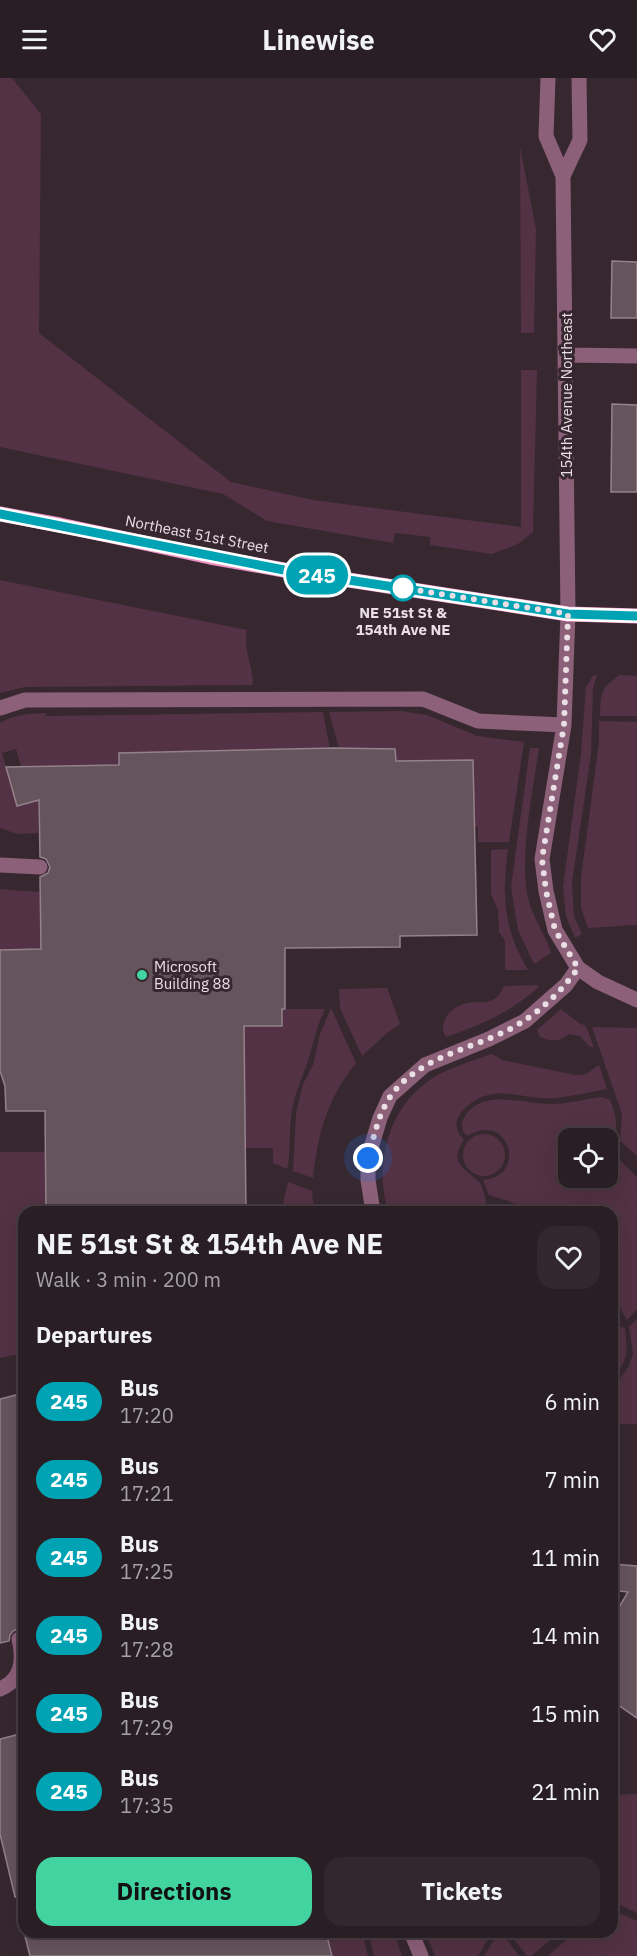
<!DOCTYPE html>
<html lang="en">
<head>
<meta charset="utf-8">
<style>
	body { margin:0; font-family:"IBM Plex Sans",sans-serif; background:#31272c; color:#f1f3f6; height:100vh; display:flex; flex-direction:column; font-size:22px; white-space:nowrap }
	* { box-sizing:border-box; margin:0 }
	p { font-size:20px; color:#a5a2a6 }
	.icon { flex:none; width:33px; height:33px; fill:none; stroke:currentColor; stroke-width:2; stroke-linecap:round; stroke-linejoin:round }
	.map { position:relative; flex:1; overflow:hidden }
	.details { position:absolute; left:18px; top:1128px; width:600px; height:732px; display:flex; flex-direction:column; background:#291e24; border-radius:18px; box-shadow:0 6px 24px #0002,0 0 0 2px #453c41 }
	.details>* { flex:none }
	.badge { padding:0 12px; border-radius:20px; font-size:21px; line-height:39px }
	.buttons { position:absolute; left:558px; top:1050px; display:grid; gap:12px }
	.buttons a { display:grid; place-items:center; width:60px; height:60px; border-radius:12px; background:#291e24; box-shadow:0 6px 24px #0002,0 0 0 2px #453c41; font-size:30px }
	.you { position:absolute; width:30px; height:30px; margin:-15px; border:4px solid #fff; border-radius:50%; background:#1a73e8; box-shadow:0 0 0 9px #1a73e833 }
	.map>.badge { position:absolute; translate:-50% -50%; box-shadow:0 0 0 3px #fff }
	h2 { padding:0 18px; font-size:22px; line-height:54px }
	.round { display:grid; place-items:center; flex:none; width:63px; height:63px; border-radius:18px; background:#31272c }
	.head { display:flex; align-items:center; justify-content:space-between; height:102px; padding:0 18px }
	h1 { font-size:28px; font-weight:800; line-height:45px }
	.primary-button { display:flex; gap:12px; margin-top:auto; padding:12px 18px }
	.primary-button a { flex:1; height:69px; border-radius:18px; background:#42d4a0; color:#111; font-size:24px; font-weight:800; line-height:69px; text-align:center }
	.primary-button a+a { background:#31272c; color:#f1f3f6 }
	ul { padding:0; list-style:none }
	li { display:flex; align-items:center; gap:18px; height:78px; padding:0 18px }
	li div { flex:1 }
	li b { display:block; font-size:22px }
	li em { font-style:normal }
	li .badge { min-width:66px; font-weight:700; text-align:center }
	header { display:flex; justify-content:space-between; align-items:center; height:78px; padding:0 18px; background:#291e24; font-size:27px; font-weight:800 }
	.map>svg:first-child { display:block }
	.green { fill:#523244; fill-rule:evenodd }
	.building { fill:#66545d; stroke:#94818b; stroke-width:1.5 }
	.lines { fill:none; stroke-linecap:round; stroke-linejoin:round }
	.minor { stroke:#8c6079; stroke-width:15 }
	.major { stroke:#eb91c4; stroke-width:15 }
	.line-casing { stroke:#fff; stroke-width:14 }
	.line { stroke:#00a3b4; stroke-width:9 }
	.walk { stroke:#eadfe5; stroke-width:6; stroke-dasharray:0 10.8 }
	.stop-dot { fill:#fff; stroke:#00a3b4; stroke-width:3 }
	.poi-dot { fill:#42d4a0; stroke:#372830; stroke-width:2 }
	.labels { text-anchor:middle; dominant-baseline:central; stroke-width:6; stroke-linejoin:round; paint-order:stroke }
	.street-label { font-size:15px; fill:#eadfe5; stroke:#372830 }
	.stop-label { font-size:15px; font-weight:bold; fill:#eadfe5; stroke:#372830 }
	.poi-label { font-size:15px; fill:#eadfe5; stroke:#372830; text-anchor:start }
</style>
</head>
<body>
<header><svg class="icon" aria-label="menu" viewBox="0 0 24 24"><path d="M4 6h16M4 12h16M4 18h16"/></svg>Linewise<svg class="icon" aria-label="heart" viewBox="0 0 24 24"><path d="M12 20l-8-8c-3-5 5-10 8-4 3-6 11-1 8 4z"/></svg></header>
<div class="map">
<svg width="637" height="1878" viewBox="0 0 637 1878">
	<rect width="100%" height="100%" fill="#372830"/>
	<path class="green" d="M 0,0 L 12,0 L 41,36 L 39,255 L 231,404 L 313,422 L 521,449 L 521,292 L 537,292 L 533,454 L 518,466 L 492,476 L 430,467 L 430,459 L 395,455 L 393,465 L 267,443 L 223,416 L 0,369 Z
		M 520,69 L 536,151 L 534,255 L 521,255 Z
		M 0,502 L 247,552 C 243,572 253,588 253,607 L 25,609 L 0,615 Z
		M 597,597 L 593,610 L 591,676 L 572,805 L 574,838 L 582,856 L 575,860 L 566,838 L 563,809 L 581,675 L 585,621 L 586,609 L 593,598 Z
		M 620,597 L 637,598 L 637,638 L 600,638 C 601,616 600,610 620,597 Z
		M 400,633 L 427,637 L 477,658 L 524,664 L 509,764 L 478,764 L 478,749 L 474,749 L 396,683 L 395,671 L 339,670 L 329,634 Z
		M 323,634 L 330,671 L 119,675 L 119,687 L 39,688 L 38,755 L 17,756 L 0,750 L 0,645 C 15,636 29,636 46,635 L 46,638 ZM 16,671 L 31,724 L 17,728 L 2,675 Z
		M 599,643 L 637,644 L 637,847 L 588,850 L 581,830 L 581,800 L 599,664 Z
		M 530,670 L 539,670 C 533,713 518,783 529,824 C 534,842 546,857 551,875 L 534,886 L 518,852 L 511,809 Z
		M 508,771 C 502,818 503,850 528,892 L 505,892 L 505,863 L 499,854 L 498,832 L 491,816 L 491,772 Z
		M 0,811 L 40,814 L 53,871 L 0,872 Z
		M 537,907 L 539,909 C 509,935 483,946 446,959 C 436,945 452,927 468,925 C 478,923 486,927 496,920 C 499,918 502,912 504,908 Z
		M 387,910 L 400,946 L 387,955 L 362,978 L 340,930 L 339,911 Z
		M 331,930 L 356,985 C 327,1021 318,1055 313,1100 L 293,1093 L 296,1035 L 303,1006 L 313,987 L 320,956 Z
		M 282,931 L 325,931 C 316,950 314,964 308,983 C 301,1003 293,1019 291,1040 C 289,1057 291,1074 287,1091 L 273,1085 L 273,1070 L 245,1070 L 244,948 L 281,948 Z
		M 561,931 L 579,945 L 586,948 L 594,969 L 590,969 L 580,958 L 569,956 C 559,964 552,964 540,959 L 537,952 Z
		M 592,949 L 637,950 L 637,1078 L 620,1063 L 622,1036 Z
		M 492,976 L 502,982 L 575,997 L 586,996 L 599,987 L 607,1011 C 590,1014 573,1018 556,1020 C 522,1023 492,1001 462,1033 C 453,1044 456,1053 464,1062 C 449,1083 462,1089 477,1102 C 484,1107 486,1125 488,1134 L 388,1134 C 374,1086 388,1028 433,1000 C 451,989 472,983 492,976 Z
		M 602,1019 L 610,1022 C 617,1039 620,1055 608,1069 L 608,1060 L 568,1060 L 568,1100 L 608,1100 L 608,1071 L 637,1099 L 637,1231 L 627,1242 L 612,1216 L 612,1134 L 541,1134 L 489,1117 L 483,1102 C 528,1099 510,1032 467,1058 L 463,1053 L 462,1045 C 476,1006 528,1028 555,1026 C 571,1025 586,1021 602,1019 Z
		M463 1077a21 21 0 1 1 42 0a21 21 0 1 1-42 0Z
		M 0,1074 L 46,1074 L 46,1134 L 24,1134 L 24,1275 L 0,1280 Z
		M 288,1104 L 313,1113 L 312,1119 L 316,1134 L 281,1134 Z
		M 637,1241 L 637,1346 L 612,1346 L 612,1312 L 629,1288 L 633,1276 L 629,1249 Z
		M 612,1247 L 625,1250 C 628,1278 628,1280 612,1303 Z
		M 637,1716 L 637,1835 L 612,1823 L 612,1717 Z
		M 612,1832 L 637,1843 L 637,1878 L 548,1878 L 575,1854 L 612,1854 Z
		M 327,1854 L 362,1854 L 368,1878 L 333,1878 Z
		M 368,1854 L 394,1854 L 402,1878 L 374,1878 Z
		M 425,1854 L 492,1854 L 478,1878 L 435,1878 Z
		M 497,1854 L 501,1854 L 519,1878 L 484,1878 L 494,1862 Z
		M 508,1854 L 555,1854 L 550,1858 L 552,1861 L 531,1878 L 527,1878 Z"/>
	<path class="building" d="M 612,183 L 637,184 L 637,240 L 611,240 Z
		M 612,326 L 637,327 L 637,414 L 611,414 Z
		M 334,670 L 395,671 L 396,683 L 473,682 L 477,857 L 400,858 L 400,869 L 285,870 L 285,931 L 282,931 L 282,948 L 244,948 L 246,1134 L 46,1134 L 45,1033 L 6,1033 L 5,1008 L 0,993 L 0,872 L 41,871 L 40,799 L 48,795 L 50,789 L 46,781 L 40,779 L 39,722 L 17,728 L 6,689 L 119,687 L 119,675 Z
		M 24,1315 L 24,1553 L 18,1551 L 13,1553 L 10,1557 L 9,1563 L 0,1565 L 0,1321 Z
		M 612,1486 L 637,1488 L 637,1640 L 618,1627 L 612,1620 L 612,1541 L 628,1514 L 612,1512 Z
		M 24,1655 L 24,1818 L 15,1819 L 0,1756 L 0,1661 Z
		M 24,1854 L 326,1854 L 332,1878 L 30,1878 Z"/>
	<g class="lines">
		<path class="minor" d="M 548,0 L 546,58 L 563,98 L 568,536 L 566,590 L 564,647 L 542,781 L 546,813 L 555,852 L 578,890 L 598,904 L 637,922
			M 563,98 L 580,62 L 579,0
			M 566,277 L 637,278
			M 0,630 L 25,622 L 423,621 L 478,643 L 564,647
			M 0,787 L 40,789
			M 373,1134 L 368,1102 L 368,1080 L 380,1040 L 390,1018 L 425,987 L 489,961 L 525,943 L 566,907 L 578,890
			M 0,1611 C 22,1602 24,1582 19,1561
			M 411,1854 L 421,1878"/>
		<path class="major" d="M 0,436 L 60,447 L 210,479 L 284,492 L 568,536 L 637,538"/>
	</g>
	<g class="lines">
		<defs>
			<path id="line" d="M 0,436 L 284,492 L 568,536 L 637,538"/>
		</defs>
		<use href="#line" class="line-casing"/>
		<use href="#line" class="line"/>
		<path class="walk" d="M 368,1080 C 374,1059 378,1037 390,1019 C 421,974 483,971 525,942 C 545,929 564,910 578,890 L 555,852 L 546,813 L 542,781 L 564,647 L 568,536 L 396,509 L 403,510"/>
	</g>
	<circle class="stop-dot" cx="403" cy="510" r="12"/>
	<circle class="poi-dot" cx="142" cy="897" r="6"/>
	<g class="labels">
		<g class="street-label">
			<text transform="translate(566 317) rotate(-90)">154th Avenue Northeast</text>
			<text transform="translate(197 456) rotate(11)">Northeast 51st Street</text>
		</g>
		<g class="stop-label">
			<text x="403" y="534">NE 51st St &amp;<tspan x="403" dy="17">154th Ave NE</tspan></text>
		</g>
		<g class="poi-label">
			<text x="154" y="888">Microsoft<tspan x="154" dy="17">Building 88</tspan></text>
		</g>
	</g>
</svg>
<div class="buttons">
<a><svg class="icon" aria-label="locate" viewBox="0 0 24 24"><circle cx="12" cy="12" r="6"/><path d="M12 2v4M12 18v4M2 12h4M18 12h4"/></svg></a>
</div>
<div class="you" style="left:368px;top:1080px"></div>
<b class="badge" style="left:317px;top:497px;background:#00a3b4;color:#fff">245</b>
<section class="details">
<div class="head"><div><h1>NE 51st St &amp; 154th Ave NE</h1><p>Walk · 3 min · 200 m</p></div><a class="round"><svg class="icon" aria-label="heart" viewBox="0 0 24 24"><path d="M12 20l-8-8c-3-5 5-10 8-4 3-6 11-1 8 4z"/></svg></a></div>
<h2>Departures</h2>
<ul>
<li><span class="badge" style="background:#00a3b4;color:#fff">245</span><div><b>Bus</b><p>17:20</p></div><em>6 min</em></li>
<li><span class="badge" style="background:#00a3b4;color:#fff">245</span><div><b>Bus</b><p>17:21</p></div><em>7 min</em></li>
<li><span class="badge" style="background:#00a3b4;color:#fff">245</span><div><b>Bus</b><p>17:25</p></div><em>11 min</em></li>
<li><span class="badge" style="background:#00a3b4;color:#fff">245</span><div><b>Bus</b><p>17:28</p></div><em>14 min</em></li>
<li><span class="badge" style="background:#00a3b4;color:#fff">245</span><div><b>Bus</b><p>17:29</p></div><em>15 min</em></li>
<li><span class="badge" style="background:#00a3b4;color:#fff">245</span><div><b>Bus</b><p>17:35</p></div><em>21 min</em></li>
</ul>
<div class="primary-button"><a>Directions</a><a>Tickets</a></div>
</section>
</div>
</body>
</html>
